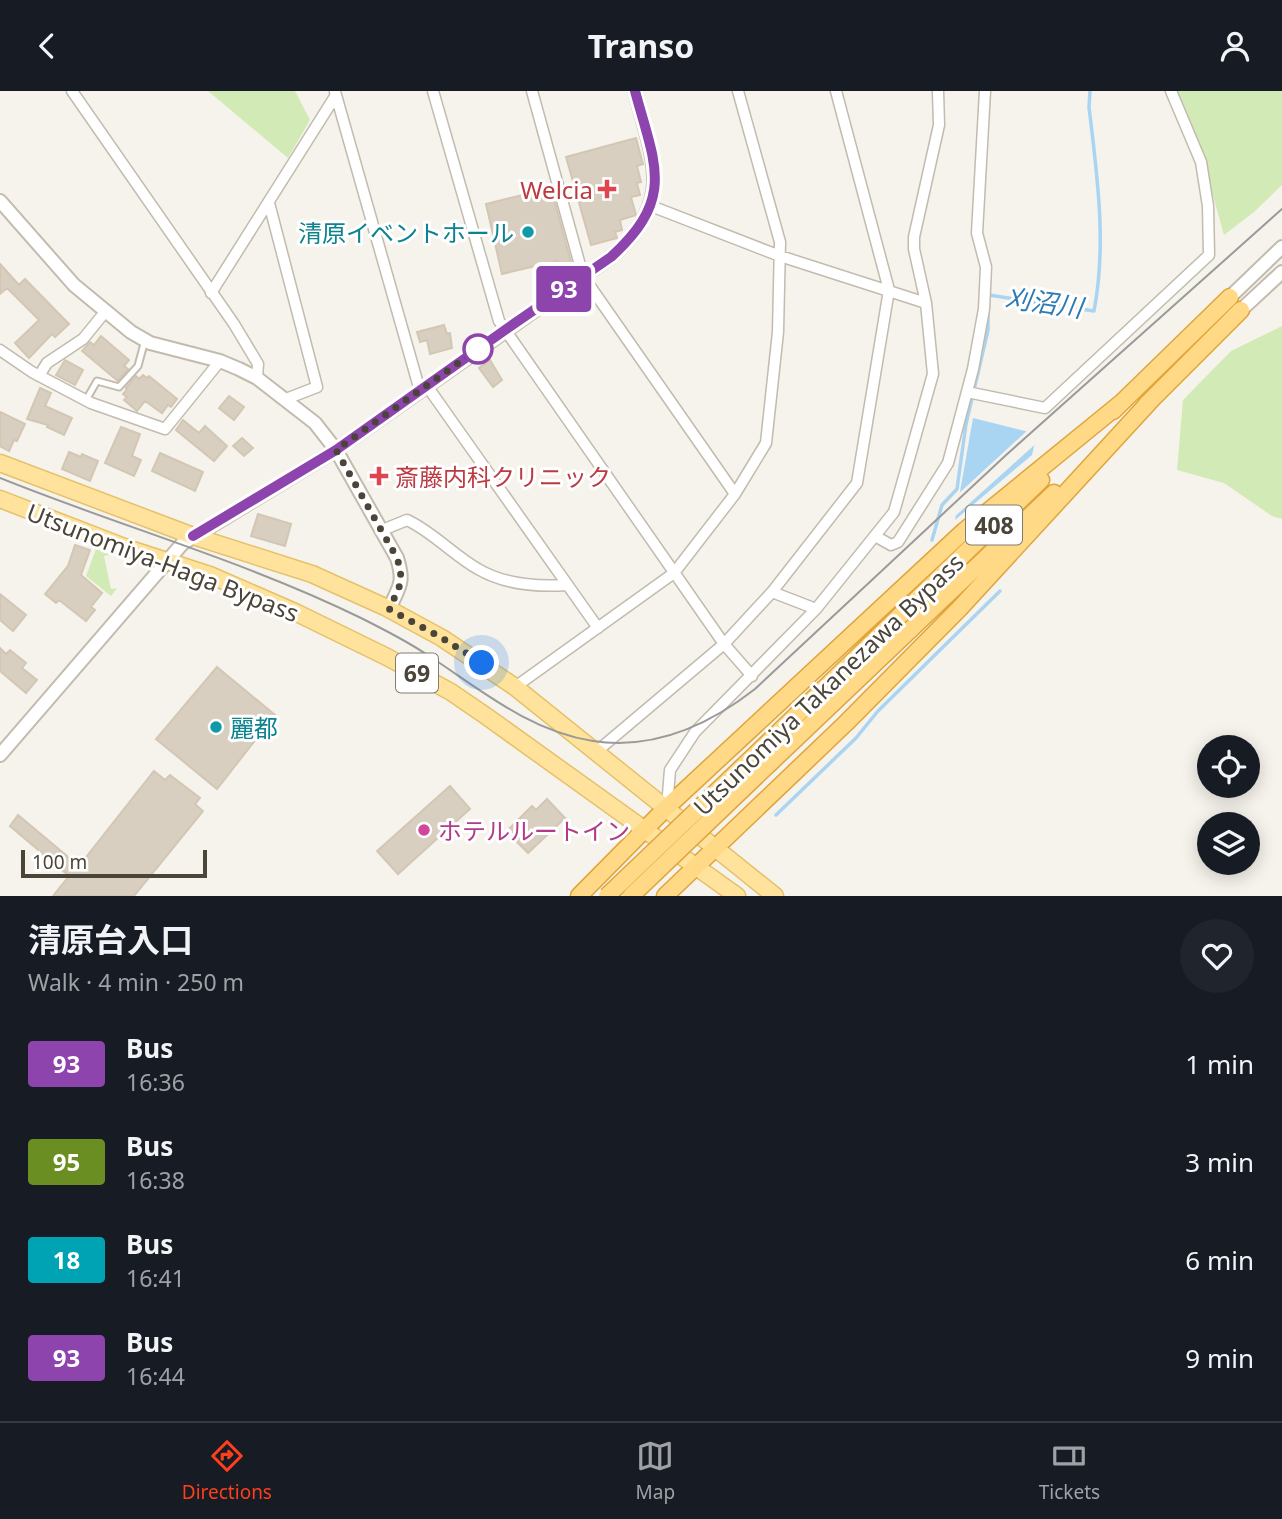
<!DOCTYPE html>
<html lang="en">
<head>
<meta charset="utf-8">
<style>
	body { margin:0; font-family:"Noto Sans","Noto Sans JP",sans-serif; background:#20242c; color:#f1f3f6; height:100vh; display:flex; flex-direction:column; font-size:26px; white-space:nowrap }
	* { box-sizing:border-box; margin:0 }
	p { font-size:23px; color:#9ea1a6 }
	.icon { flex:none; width:38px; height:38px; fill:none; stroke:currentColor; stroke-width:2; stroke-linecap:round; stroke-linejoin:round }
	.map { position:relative; height:805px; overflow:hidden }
	.drawer { display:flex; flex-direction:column; background:#171b24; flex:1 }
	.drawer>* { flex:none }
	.badge { padding:0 14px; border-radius:5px; font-size:24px; line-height:46px }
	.tools { position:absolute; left:1197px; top:644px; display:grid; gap:14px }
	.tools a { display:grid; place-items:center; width:63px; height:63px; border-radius:50%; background:#171b24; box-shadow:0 4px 18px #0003; font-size:35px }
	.scale { position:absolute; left:21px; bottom:18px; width:186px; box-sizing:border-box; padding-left:7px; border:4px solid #4b4439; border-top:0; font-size:19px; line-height:24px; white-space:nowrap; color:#4b4439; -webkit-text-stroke:5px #fff; paint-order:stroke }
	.you { position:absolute; width:35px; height:35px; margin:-18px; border:5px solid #fff; border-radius:50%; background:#1a73e8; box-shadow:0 0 0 10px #1a73e833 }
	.map>.badge { position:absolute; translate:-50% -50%; box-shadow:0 0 0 4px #fff }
	.round { display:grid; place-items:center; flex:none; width:74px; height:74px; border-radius:37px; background:#20242c }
	.headline { display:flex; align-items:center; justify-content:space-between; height:119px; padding:0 28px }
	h1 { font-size:33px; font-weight:700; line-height:52px }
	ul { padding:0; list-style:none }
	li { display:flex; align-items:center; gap:21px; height:98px; padding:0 28px }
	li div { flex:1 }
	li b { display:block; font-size:26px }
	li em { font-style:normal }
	li .badge { min-width:77px; font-weight:700; text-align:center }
	header { display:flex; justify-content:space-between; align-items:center; height:91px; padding:0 28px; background:#171b24; font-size:32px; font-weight:700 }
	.dock { display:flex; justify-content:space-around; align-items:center; height:98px; border-top:2px solid #363941; background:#171b24; font-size:19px; color:#9ea1a6 }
	.dock a { display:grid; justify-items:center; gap:4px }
	.dock .active { color:#fc3f1d }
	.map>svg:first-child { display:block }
	.green { fill:#d2eab5 }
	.water { fill:#a9d4f2 }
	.pier { fill:#f6f3ec }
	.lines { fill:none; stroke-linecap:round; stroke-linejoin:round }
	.stream { stroke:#a9d4f2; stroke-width:3.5 }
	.building { fill:#d8cfc1; stroke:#d3c7b4; stroke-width:2 }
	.service-casing { stroke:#c2bbae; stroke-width:9 }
	.minor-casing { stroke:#c2bbae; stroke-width:13 }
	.tertiary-casing { stroke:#c2bbae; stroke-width:16 }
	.primary-casing { stroke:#e6c16a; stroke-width:19 }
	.trunk-casing { stroke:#e0a43c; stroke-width:19 }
	.service { stroke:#fff; stroke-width:5 }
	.minor { stroke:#fff; stroke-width:10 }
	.tertiary { stroke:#fff; stroke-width:12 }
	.primary { stroke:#ffe39c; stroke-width:16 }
	.trunk { stroke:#ffd985; stroke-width:16 }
	.tram { stroke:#9a9a9a; stroke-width:2 }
	.trunk-bridge-casing { stroke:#e0a43c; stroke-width:19; stroke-linecap:butt }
	.trunk-bridge { stroke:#ffd985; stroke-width:16 }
	.line-casing { stroke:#fff; stroke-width:16 }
	.line { stroke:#8e44ad; stroke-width:10 }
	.walk { stroke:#4b4439; stroke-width:7; stroke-dasharray:0 12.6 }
	.health-dot { fill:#e0444e; stroke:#fff; stroke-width:2.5 }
	.culture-dot { fill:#0f9aa8; stroke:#fff; stroke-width:2.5 }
	.stop-dot { fill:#fff; stroke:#8e44ad; stroke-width:3.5 }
	.hotel-dot { fill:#d1479c; stroke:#fff; stroke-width:2.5 }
	.labels { text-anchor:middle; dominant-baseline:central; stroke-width:6; stroke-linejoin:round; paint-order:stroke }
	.shield { fill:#fff; stroke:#817c74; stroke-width:2 }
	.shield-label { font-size:23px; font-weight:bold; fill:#4b4439 }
	.health-label { font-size:24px; fill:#be3a42; stroke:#fff; text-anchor:end }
	.culture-label { font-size:24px; fill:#0d838f; stroke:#fff; text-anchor:end }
	.street-label { font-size:24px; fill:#4b4439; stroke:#fff }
	.hotel-label { font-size:24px; fill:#b23c85; stroke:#fff; text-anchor:start }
	.water-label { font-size:26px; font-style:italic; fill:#2e7ab2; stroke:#fff }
</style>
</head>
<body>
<header><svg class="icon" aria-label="back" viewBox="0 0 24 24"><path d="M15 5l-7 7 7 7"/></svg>Transo<svg class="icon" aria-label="person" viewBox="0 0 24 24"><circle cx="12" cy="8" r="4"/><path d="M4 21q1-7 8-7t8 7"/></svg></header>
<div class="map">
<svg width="1282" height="805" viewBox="0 0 1282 805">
	<rect width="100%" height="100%" fill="#f6f3ec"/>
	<path class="green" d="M 208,0 L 295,0 L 310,29 L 288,67 Z
		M 1174,0 L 1282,0 L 1282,94 L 1254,121 L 1224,144 L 1203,69 Z
		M 1282,235 L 1282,428 L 1272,425 L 1224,392 L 1177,379 L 1183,309 L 1231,260 Z
		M 96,458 L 110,464 L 104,465 L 111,498 L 117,497 L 111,505 L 86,485 Z"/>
	<path class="water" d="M 973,327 L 1037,343 L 1032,364 L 955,429 Z"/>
	<path class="pier" d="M 1029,338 L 1039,341 L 1039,350 L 952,428 L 956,405 Z"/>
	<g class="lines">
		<path class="stream" d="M 989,206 L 989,204 L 1094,220 C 1107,152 1097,84 1089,16 L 1090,0
			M 932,449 L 942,414 L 957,398 L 966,333 L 988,239 L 988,217
			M 776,724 L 856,647 L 878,620 L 1000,500"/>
	</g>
	<path class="building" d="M 636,47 L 643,73 L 637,75 L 641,91 L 637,92 L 640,104 L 631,106 L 636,124 L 620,129 L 622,139 L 615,141 L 617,147 L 591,154 L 566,66 Z
		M 551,97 L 574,182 L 561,185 L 557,170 L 502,183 L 486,113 Z
		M 0,173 L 19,194 L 25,188 L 69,233 L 55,246 L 52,243 L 29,267 L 15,252 L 39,229 L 7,197 L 0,203 Z
		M 444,234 L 447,243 L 450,242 L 452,257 L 430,263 L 427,249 L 420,251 L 417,241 Z
		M 101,245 L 129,269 L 124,275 L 128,278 L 118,290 L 82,260 L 90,251 L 94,254 Z
		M 65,269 L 83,279 L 75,294 L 56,284 Z
		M 490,269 L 502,289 L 493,296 L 479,277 Z
		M 143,284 L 147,287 L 149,285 L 177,308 L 171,316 L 168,314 L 162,322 L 145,310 L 137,320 L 124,309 L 127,306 L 123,303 L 127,298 L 126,297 L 136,285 L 139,288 Z
		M 40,297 L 51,302 L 45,315 L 72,327 L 64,344 L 47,336 L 48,334 L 27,328 Z
		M 229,305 L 244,316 L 234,329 L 219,317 Z
		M 0,321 L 25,333 L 17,350 L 14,349 L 9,360 L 0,355 Z
		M 183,329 L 199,342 L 205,335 L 227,355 L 214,370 L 176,339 Z
		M 121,336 L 140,343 L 132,365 L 141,369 L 134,385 L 105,372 Z
		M 242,347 L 253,357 L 244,365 L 233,355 Z
		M 69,361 L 81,366 L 82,363 L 98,370 L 90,390 L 62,378 Z
		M 160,362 L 203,381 L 195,400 L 152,380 Z
		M 258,423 L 291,433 L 285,455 L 251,445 Z
		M 75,454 L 90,459 L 81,484 L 102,502 L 91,516 L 95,519 L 86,530 L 59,509 L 56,512 L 45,503 L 68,475 Z
		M 0,503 L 26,524 L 13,540 L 0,529 Z
		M 0,557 L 6,563 L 10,559 L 26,572 L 22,577 L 37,589 L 26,602 L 0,580 Z
		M 217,576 L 275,624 L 217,698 L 156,648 Z
		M 154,680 L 165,689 L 170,684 L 200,707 L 195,713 L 203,720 L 134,805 L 53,805 L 69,785 L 10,735 L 18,724 L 79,775 Z
		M 450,695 L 470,718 L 398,783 L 377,760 Z
		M 547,708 L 565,727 L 528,762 L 510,744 L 514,740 L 510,737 L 532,715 L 536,719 Z"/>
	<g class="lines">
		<defs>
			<path id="service" d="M 86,309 L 97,290 L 119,296 L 138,275 L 145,249"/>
			<path id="minor" d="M 72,0 L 234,233 L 258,273 L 257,287
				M 433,0 L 499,230 L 724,553 L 752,585
				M 532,0 L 583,185 L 735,403
				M 336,4 L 420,300
				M 269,112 L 317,296 L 286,308
				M 651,115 L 780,165 L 926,212
				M 211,202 L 336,4 L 335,1
				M 0,259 L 32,281 L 91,312 L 165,338 L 220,270
				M 39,285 L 47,272 L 83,248 L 105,221
				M 427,295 L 598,537
				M 967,301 L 1045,317 L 1209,164 L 1208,115 L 1201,71 L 1171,0
				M 380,440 L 407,429 C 433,441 453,464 478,478 C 505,494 537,496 567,494
				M 875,445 L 891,454 L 898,451 L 948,372 L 973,278 L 984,218 L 986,176 L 977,142 L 985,0
				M 772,501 L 816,518
				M 515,596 L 674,482 L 735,403 L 766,352 L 778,241 L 780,151 L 738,0
				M 596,661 L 724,553 L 772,501 L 857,392 L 889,199 L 836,0
				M 667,716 L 670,679 L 695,641 L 816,518 L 894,421 L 933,283 L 926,212 L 914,158 L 914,146 L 939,34 L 938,0"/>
			<path id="tertiary" d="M 0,110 L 74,194 L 131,241 L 150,252 L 220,270 L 239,278 L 257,287 L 315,332 L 336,359 L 397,467 C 405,492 399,496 389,518
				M 1230,206 L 1282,156
				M 1241,219 L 1282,181
				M 0,664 L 182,453 L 336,359 L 611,166 C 675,109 654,73 635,0"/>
			<path id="primary" d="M 0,372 L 193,445 L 312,483 L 385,516 L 442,547 L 515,596 L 775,805
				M 0,408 L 127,457 L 210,484 L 295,521 L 387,566 L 451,601 L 486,625 L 737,805"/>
			<path id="trunk" d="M 1146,314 L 1241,219
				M 1113,320 L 1230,206
				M 758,661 L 1041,389
				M 769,673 L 1054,402
				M 579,805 L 666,717 L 964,440 L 1121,312
				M 665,805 L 846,632 L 960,517 L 1153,307"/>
		</defs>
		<use href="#service" class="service-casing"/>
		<use href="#minor" class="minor-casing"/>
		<use href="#tertiary" class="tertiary-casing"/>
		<use href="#primary" class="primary-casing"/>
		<use href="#trunk" class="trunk-casing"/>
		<use href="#service" class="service"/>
		<use href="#minor" class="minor"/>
		<use href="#tertiary" class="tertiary"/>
		<use href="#primary" class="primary"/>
		<use href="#trunk" class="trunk"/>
		<path class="tram" d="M 0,387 C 119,435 245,470 361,527 C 383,538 405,549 426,563 C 479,597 528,640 593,650 C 653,659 709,634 755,598 L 1005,365 L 1282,118"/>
		<defs>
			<path id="trunk-bridge" d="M 607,805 L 758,661
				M 631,805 L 769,673"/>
		</defs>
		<use href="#trunk-bridge" class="trunk-bridge-casing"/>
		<use href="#trunk-bridge" class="trunk-bridge"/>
	</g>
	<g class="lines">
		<defs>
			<path id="line" d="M 193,445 L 336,359 L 505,239 L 611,166 C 676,107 655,74 635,0"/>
		</defs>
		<use href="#line" class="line-casing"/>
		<use href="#line" class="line"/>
		<path class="walk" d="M 478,258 L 336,359 L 397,467 C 405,492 399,496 389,518 L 442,547 L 482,572"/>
	</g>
	<g class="health-dot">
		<path d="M603.5 87.5h7v7h7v7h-7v7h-7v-7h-7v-7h7z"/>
		<path d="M375.5 374.5h7v7h7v7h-7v7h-7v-7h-7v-7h7z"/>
	</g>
	<g class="culture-dot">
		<circle cx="528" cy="141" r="7"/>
		<circle cx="216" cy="636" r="7"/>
	</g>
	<circle class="stop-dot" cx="478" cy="258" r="14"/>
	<circle class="hotel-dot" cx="424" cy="739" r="7"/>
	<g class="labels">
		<g class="shield">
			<rect x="966" y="414.5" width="56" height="39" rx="5"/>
			<rect x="396" y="562.5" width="42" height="39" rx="5"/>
		</g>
		<g class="shield-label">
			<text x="994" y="434">408</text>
			<text x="417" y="582">69</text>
		</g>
		<g class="health-label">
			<text x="593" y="98">Welcia</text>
			<text x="395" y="385" text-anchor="start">斎藤内科クリニック</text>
		</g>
		<g class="culture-label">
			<text x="514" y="141">清原イベントホール</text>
			<text x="230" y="636" text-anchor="start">麗都</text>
		</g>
		<g class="street-label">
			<text transform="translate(163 471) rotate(21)">Utsunomiya-Haga Bypass</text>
			<text transform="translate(828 593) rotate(-44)">Utsunomiya Takanezawa Bypass</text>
		</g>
		<g class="hotel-label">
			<text x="438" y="739">ホテルルートイン</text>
		</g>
		<g class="water-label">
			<text transform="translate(1044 211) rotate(8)">刈沼川</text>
		</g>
	</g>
</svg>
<div class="tools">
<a><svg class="icon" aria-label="locate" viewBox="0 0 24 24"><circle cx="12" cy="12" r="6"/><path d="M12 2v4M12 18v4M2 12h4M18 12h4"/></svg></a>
<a><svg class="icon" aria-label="layers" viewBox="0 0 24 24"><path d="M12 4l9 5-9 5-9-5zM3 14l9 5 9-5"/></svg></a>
</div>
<div class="scale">100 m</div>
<div class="you" style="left:482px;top:572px"></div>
<b class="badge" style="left:564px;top:198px;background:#8e44ad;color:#fff">93</b>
</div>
<section class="drawer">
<div class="headline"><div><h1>清原台入口</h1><p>Walk · 4 min · 250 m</p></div><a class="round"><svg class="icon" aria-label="heart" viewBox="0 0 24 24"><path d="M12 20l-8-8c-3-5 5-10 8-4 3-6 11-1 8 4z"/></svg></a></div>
<ul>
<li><span class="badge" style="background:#8e44ad;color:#fff">93</span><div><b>Bus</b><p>16:36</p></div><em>1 min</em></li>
<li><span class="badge" style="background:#6b8e23;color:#fff">95</span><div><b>Bus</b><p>16:38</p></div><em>3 min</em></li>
<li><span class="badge" style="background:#00a3b4;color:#fff">18</span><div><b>Bus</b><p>16:41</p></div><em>6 min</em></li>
<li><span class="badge" style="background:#8e44ad;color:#fff">93</span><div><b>Bus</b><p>16:44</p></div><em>9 min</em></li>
</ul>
</section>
<nav class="dock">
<a class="active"><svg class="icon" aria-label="directions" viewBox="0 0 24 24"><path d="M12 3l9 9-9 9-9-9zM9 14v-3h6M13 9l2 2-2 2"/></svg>Directions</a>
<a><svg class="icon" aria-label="map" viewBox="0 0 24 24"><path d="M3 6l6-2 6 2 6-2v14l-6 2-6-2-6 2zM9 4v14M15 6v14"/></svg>Map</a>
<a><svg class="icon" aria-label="tickets" viewBox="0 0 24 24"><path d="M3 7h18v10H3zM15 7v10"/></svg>Tickets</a>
</nav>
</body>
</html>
